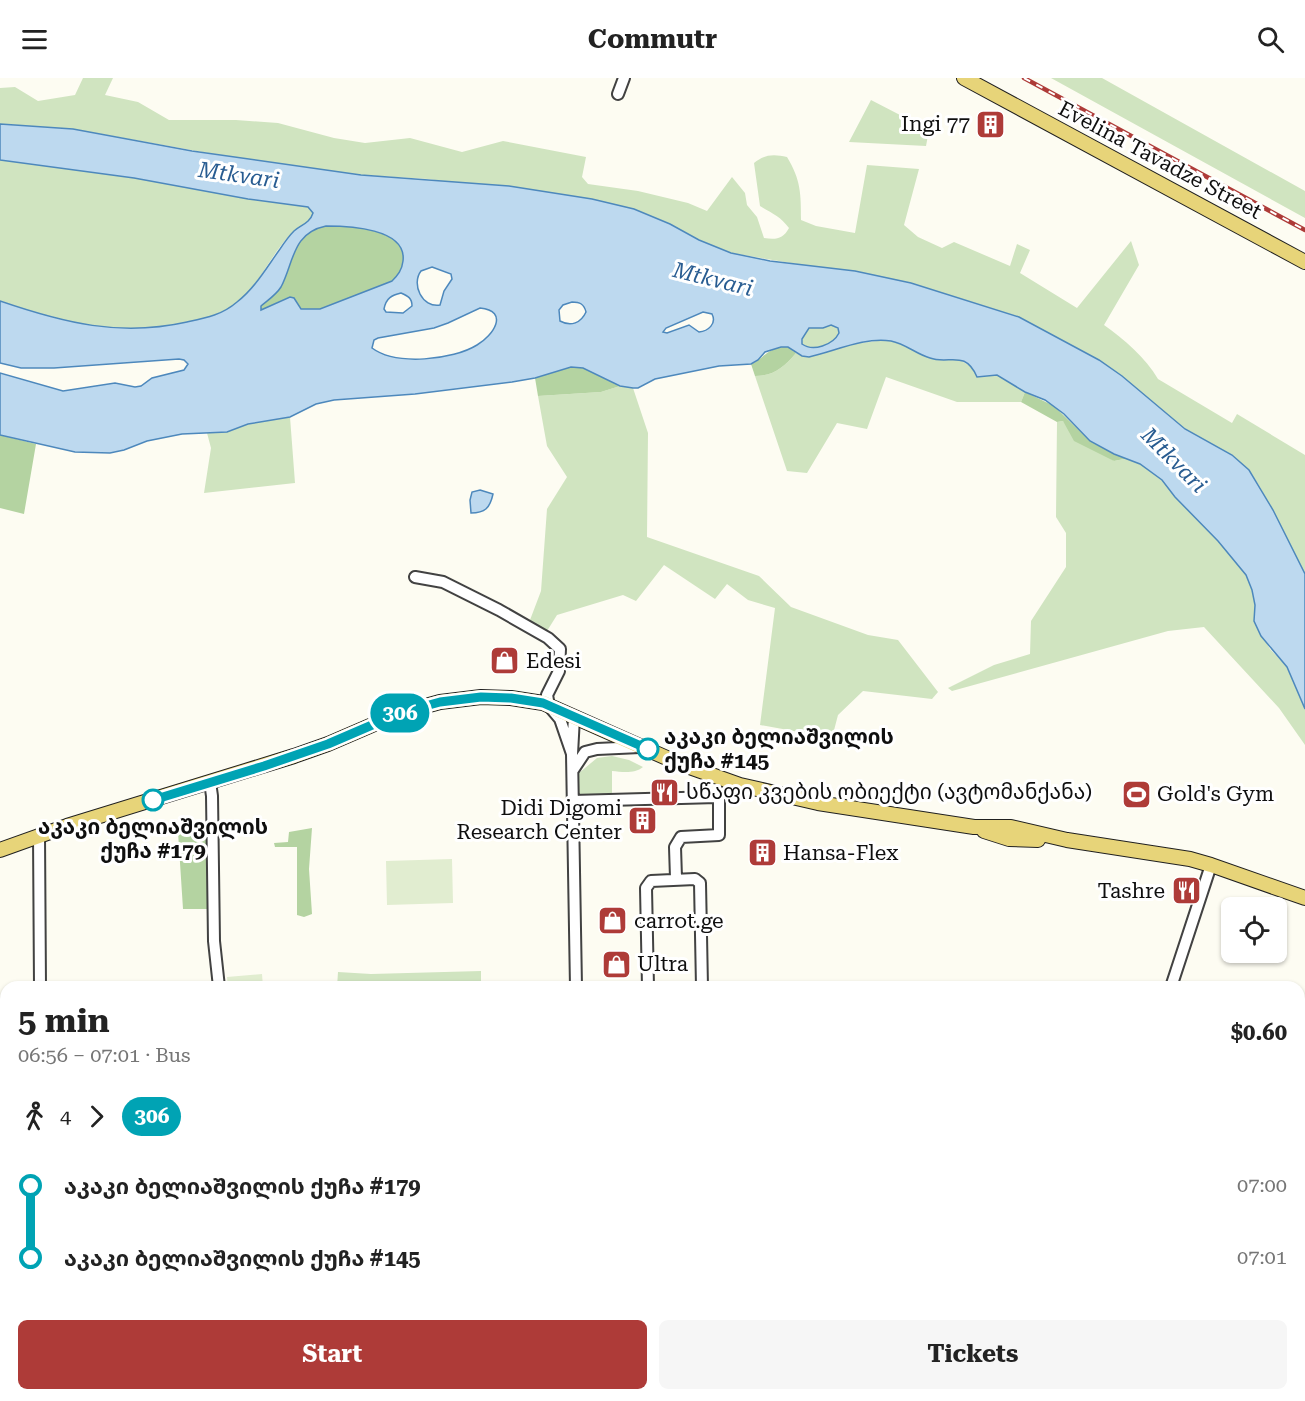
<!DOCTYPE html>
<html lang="en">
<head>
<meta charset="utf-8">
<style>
	body { margin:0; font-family:"Roboto Serif","Noto Sans Georgian",serif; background:#f6f6f6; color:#222; height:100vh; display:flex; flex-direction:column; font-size:22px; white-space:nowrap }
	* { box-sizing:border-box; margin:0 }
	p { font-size:20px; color:#767676 }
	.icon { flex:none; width:33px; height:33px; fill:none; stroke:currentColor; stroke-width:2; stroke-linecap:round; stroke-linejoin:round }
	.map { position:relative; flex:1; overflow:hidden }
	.drawer { position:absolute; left:0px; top:903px; width:1305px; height:420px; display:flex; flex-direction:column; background:#fff; border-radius:18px 18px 0 0; box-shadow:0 2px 4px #0004 }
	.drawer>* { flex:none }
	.badge { padding:0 12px; border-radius:20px; font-size:21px; line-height:39px }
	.buttons { position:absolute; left:1221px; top:819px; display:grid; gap:12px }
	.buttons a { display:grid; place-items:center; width:66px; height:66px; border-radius:9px; background:#fff; box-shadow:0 2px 4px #0004; font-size:30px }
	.map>.badge { position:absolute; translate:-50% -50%; box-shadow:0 0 0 3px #fff }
	.legs { display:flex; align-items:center; gap:9px; height:66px; padding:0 18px; font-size:20px }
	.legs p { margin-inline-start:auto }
	.summary { display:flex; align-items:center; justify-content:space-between; height:102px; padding:0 18px }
	h1 { font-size:33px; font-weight:700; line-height:45px }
	.action { display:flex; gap:12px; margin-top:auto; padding:12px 18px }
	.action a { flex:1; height:69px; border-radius:9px; background:#ae3b38; color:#fff; font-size:24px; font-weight:700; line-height:69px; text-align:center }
	.action a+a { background:#f6f6f6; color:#222 }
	ul { padding:0 18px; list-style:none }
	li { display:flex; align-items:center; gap:21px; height:72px; font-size:22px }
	li i { display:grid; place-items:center; width:9px; height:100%; margin:0 8px; background:currentColor }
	li i::after { content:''; width:15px; height:15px; margin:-8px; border:4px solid; border-radius:50%; background:#fff }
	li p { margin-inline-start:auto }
	li:first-child i { background:linear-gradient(#0000 50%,currentColor 0) }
	li:last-child i { background:linear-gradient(currentColor 50%,#0000 0) }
	header { display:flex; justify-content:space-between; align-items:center; height:78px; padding:0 18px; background:#fff; font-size:27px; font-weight:700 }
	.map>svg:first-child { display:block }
	.green { fill:#d0e4c0 }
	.forest { fill:#b4d3a1 }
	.pitch { fill:#e1edd0 }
	.water { fill:#bdd9ef; stroke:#4d88bc; stroke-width:1.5; fill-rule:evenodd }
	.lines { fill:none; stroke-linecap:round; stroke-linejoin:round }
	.minor-casing { stroke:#424242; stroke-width:14 }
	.major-casing { stroke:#202020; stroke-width:16 }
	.minor { stroke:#fff; stroke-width:10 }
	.major { stroke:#e7d479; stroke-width:14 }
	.rail-casing { stroke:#ae3b38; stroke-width:4.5 }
	.rail { stroke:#fff; stroke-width:2; stroke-dasharray:7; stroke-linecap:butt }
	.line-1-casing { stroke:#fff; stroke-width:14 }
	.line-1 { stroke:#00a3b4; stroke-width:9 }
	.stop-1-dot { fill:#fff; stroke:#00a3b4; stroke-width:3 }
	.labels { text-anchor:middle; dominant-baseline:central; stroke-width:6; stroke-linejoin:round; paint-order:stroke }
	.poi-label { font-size:21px; fill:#0f0f0f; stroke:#fff; text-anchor:start }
	.street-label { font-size:21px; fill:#0f0f0f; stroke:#fff }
	.stop-label { font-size:21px; font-weight:bold; fill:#0f0f0f; stroke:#fff; text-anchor:start }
	.water-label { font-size:22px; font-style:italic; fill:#285c91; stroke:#fff }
</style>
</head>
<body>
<header><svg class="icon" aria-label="menu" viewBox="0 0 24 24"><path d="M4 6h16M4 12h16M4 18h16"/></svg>Commutr<svg class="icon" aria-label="search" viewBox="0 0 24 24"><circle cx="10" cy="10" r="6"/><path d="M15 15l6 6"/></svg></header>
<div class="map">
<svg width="1305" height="1323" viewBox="0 0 1305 1323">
	<rect width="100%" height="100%" fill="#fdfcf2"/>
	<path class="green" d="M 83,0 L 113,0 L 105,17 L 138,24 L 169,42 L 236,42 L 278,45 L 334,60 L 365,65 L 410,60 L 462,74 L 503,63 L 586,79 L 582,99 L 588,106 L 638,113 L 688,125 L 707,133 L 732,99 L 745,115 L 747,127 L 757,139 L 764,160 C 776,162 783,161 789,150 C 780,138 773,136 760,128 L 754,85 C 765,76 774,76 787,79 C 801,102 801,116 801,142 L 816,148 L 855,155 L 867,87 L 919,91 L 904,147 L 918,159 L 942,170 L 954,164 L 1010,188 L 1017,166 L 1030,172 L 1020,195 L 1077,230 L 1131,163 L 1139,187 L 1104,247 C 1124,261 1146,280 1158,301 L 1232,345 L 1237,336 L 1305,377 L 1305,496 L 1260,409 L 1249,392 L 1232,377 L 1185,351 L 1099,282 L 1019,239 L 911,205 L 731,175 L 699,162 L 670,146 L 634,131 L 428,101 L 361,97 L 253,83 L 73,51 L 0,46 L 0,10 L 15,9 L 38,23 L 75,17 Z
		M 1051,0 L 1102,0 L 1305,113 L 1305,140 Z
		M 871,22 L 929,52 L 926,68 L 849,64 Z
		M 0,82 L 134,100 L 248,121 L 308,129 L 313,135 L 313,138 C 307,147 296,152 288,159 C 270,179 259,206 238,224 C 222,236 207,240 188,244 C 120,259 64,246 0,223 Z
		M 831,247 L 838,251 L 839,255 C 833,267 813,274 802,266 L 803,257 L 809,250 L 823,250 Z
		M 877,263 L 891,263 L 909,269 L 931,281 L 957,280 L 973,290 L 997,297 L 1025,314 L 1021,324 L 957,324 L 886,299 L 867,351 L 837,345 L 807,395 L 787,393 L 755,298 C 774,298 784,289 796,275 C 813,283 835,270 853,266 C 861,265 869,264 877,263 Z
		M 620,308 L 633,310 L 648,355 L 647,459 L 759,498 L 791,529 L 868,557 L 898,562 L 938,614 L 932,621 L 863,613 L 838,637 L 832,660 L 760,647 L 775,530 L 748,522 L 727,506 L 715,521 L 664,487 L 636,523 L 623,517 L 557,537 L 547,553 L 530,542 L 541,513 L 547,431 L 567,399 L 547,368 L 538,318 L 601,314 Z
		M 290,339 L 295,405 L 204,415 L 211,370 L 207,355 L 227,354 L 248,346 Z
		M 1063,343 L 1114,383 L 1129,380 L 1140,386 L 1162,402 L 1175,419 L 1218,463 L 1246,497 L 1252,512 L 1255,527 L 1254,543 L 1270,571 L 1287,589 L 1305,631 L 1305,667 L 1279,630 L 1204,549 L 1168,553 L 952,613 L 948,610 L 994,587 L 1030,576 L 1031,543 L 1066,489 L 1066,455 L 1056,439 L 1057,344 Z
		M 612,678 L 629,682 L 643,689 C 635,696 622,694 612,693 L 612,718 L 579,720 L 579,695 L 597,680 Z
		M 481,893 L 481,909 L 337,909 L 338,894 L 371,896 Z"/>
	<path class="forest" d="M 326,148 C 348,148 407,150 403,183 C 402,192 398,197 392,203 L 320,231 L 301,231 L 294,220 L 290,219 L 261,232 L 261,228 C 267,222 276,217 281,209 C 294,184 292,155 326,148 Z
		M 781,269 L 788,269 L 796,275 C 784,289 774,298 755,298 L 751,286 C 764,280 765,273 781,269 Z
		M 571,289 L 583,290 L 620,308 L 601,314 L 538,318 L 535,300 Z
		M 1025,314 L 1054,328 L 1090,363 L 1114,376 L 1129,380 L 1114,383 L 1074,363 L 1063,343 L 1057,344 L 1021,324 Z
		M 0,357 L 36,366 L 24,436 L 0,430 Z
		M 312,750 L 309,791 L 312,836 L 304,839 L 297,837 L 297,769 L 275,769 L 274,765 L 288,764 L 289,754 Z
		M 208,752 L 209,831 L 183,831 L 178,754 Z"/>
	<path class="pitch" d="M 452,781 L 453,825 L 387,827 L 386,783 Z
		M 262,896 L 263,909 L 228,909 L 227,899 Z
		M 1299,1205 L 1305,1205 L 1305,1261 L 1299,1261 Z
		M 694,1317 L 694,1323 L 623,1323 L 623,1319 Z"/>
	<path class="water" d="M 0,46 L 73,51 L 192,73 L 361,97 L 509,108 L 592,121 L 634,131 L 670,146 L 699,162 L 731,175 L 770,183 L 855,193 L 911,205 L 1019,239 L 1099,282 L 1122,298 L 1185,351 L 1232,377 L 1249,392 L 1273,432 L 1305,496 L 1305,631 L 1287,589 L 1261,558 L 1254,543 L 1255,527 L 1252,512 L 1246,497 L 1218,463 L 1175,419 L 1162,402 L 1140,386 L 1114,376 L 1090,363 L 1064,336 L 1045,322 L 1025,314 L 997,297 L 977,299 C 965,271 949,287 930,280 C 916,276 906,266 891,263 C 863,259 836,273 809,279 L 802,278 L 788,269 L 781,269 L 765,274 L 758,282 L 751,286 L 719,288 L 655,301 L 638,310 L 633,310 L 620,308 L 583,290 L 571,289 L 535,300 L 512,304 L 415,316 L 334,322 L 316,326 L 290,339 L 248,346 L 227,354 L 182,356 L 147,363 L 124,372 L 110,375 L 75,374 L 0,357 L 0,295 L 63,313 L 115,305 L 135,309 L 141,308 L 152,300 L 184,292 L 188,286 L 184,282 L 179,281 L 54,290 L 21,290 L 0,285 L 0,223 C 64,245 120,259 187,244 C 206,240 222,237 237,224 C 255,210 267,189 280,171 C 284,165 289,158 294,153 C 301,147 310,145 313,135 L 308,129 L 248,121 L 134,100 L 0,82 ZM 326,148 C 348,148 407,150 403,183 C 402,192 398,197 392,203 L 320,231 L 301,231 L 294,220 L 290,219 L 261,232 L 261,228 C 268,222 276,217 281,209 C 294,184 292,155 326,148 ZM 432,189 L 451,196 L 452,201 L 444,213 L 440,227 C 422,230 411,206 421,193 ZM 401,215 C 408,218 412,220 412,228 L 403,235 L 386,234 L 384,231 C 386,220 392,217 401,215 ZM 572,224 C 580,224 584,226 586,234 C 581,245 571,249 560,243 L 559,232 L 563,227 ZM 480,230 C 510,233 493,258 477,267 C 453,282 396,288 372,270 L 374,262 L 378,260 L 434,250 L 448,245 ZM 703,234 L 712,236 C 717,246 708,253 699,254 L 689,247 L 667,255 L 663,254 L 666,250 ZM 831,247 L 838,250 L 839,255 C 833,267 813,274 802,266 L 802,261 L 809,250 L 823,250 Z
		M 480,412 L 493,416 C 490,430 485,435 471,435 L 470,422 L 472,414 Z"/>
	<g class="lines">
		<defs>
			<path id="minor" d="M 618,16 L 624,0
				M 415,499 L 443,504 L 499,532 L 548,560 L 560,571 L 559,593 L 547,617 L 549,628 L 560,641 L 572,676
				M 574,639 L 572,676 L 576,909
				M 573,692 L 585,674 L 597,671 L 640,669
				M 210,704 L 212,718 L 214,863 L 219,909
				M 573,723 L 717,719 L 740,707
				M 39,757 L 40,909
				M 676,800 L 675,769 L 681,759 L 719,757 L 719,719
				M 648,909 L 646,810 L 651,803 L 695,801 L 700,805 L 702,909
				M 1171,909 L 1211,787
				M 0,1057 L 6,1056
				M 0,1195 L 6,1195
				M 581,1317 L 581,1323
				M 1090,1323 L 1090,1317"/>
			<path id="major" d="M 964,0 L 1305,184
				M 984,753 L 1009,761 L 1038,762
				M 0,772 L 67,748 L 294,678 L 328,666 L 400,635 L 440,624 L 481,619 L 511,620 L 543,625 L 678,685 L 740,707 L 818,725 L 974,749 L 1011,749 L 1067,762 L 1190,781 L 1211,787 L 1305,820"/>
		</defs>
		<use href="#minor" class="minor-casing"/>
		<use href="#major" class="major-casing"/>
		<use href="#minor" class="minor"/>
		<use href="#major" class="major"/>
		<defs>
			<path id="rail" d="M 1024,0 L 1305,152"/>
		</defs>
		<use href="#rail" class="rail-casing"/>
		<use href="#rail" class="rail"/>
	</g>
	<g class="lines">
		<defs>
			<path id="line-1" d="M 153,722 L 264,688 L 328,666 L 400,635 L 440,624 L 481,619 L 511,620 L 543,625 L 648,671"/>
		</defs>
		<use href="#line-1" class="line-1-casing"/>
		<use href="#line-1" class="line-1"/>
	</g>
	<defs>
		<symbol id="building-square" viewBox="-11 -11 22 22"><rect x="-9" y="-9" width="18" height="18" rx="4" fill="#ae3b38" stroke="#fff"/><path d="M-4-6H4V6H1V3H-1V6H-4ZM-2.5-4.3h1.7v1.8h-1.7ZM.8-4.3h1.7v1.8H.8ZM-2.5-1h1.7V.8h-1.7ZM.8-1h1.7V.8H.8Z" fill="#fff"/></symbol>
		<symbol id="shop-square" viewBox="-11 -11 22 22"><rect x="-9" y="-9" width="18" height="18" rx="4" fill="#ae3b38" stroke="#fff"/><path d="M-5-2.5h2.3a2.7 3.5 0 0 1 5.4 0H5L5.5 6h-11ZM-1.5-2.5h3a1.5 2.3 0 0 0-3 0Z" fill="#fff"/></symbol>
		<symbol id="restaurant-square" viewBox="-11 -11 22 22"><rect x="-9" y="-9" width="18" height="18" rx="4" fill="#ae3b38" stroke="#fff"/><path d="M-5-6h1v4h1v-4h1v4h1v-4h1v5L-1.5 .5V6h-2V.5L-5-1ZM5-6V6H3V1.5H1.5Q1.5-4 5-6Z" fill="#fff"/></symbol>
		<symbol id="stadium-square" viewBox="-11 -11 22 22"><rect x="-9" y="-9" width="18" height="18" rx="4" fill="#ae3b38" stroke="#fff"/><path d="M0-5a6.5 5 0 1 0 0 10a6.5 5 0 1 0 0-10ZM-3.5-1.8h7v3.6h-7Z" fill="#fff"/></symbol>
	</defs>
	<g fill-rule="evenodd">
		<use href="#building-square" x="974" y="30" width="33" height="33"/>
		<use href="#shop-square" x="488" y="566" width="33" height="33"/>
		<use href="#restaurant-square" x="648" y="698" width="33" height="33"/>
		<use href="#stadium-square" x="1120" y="700" width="33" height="33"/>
		<use href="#building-square" x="626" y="726" width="33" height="33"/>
		<use href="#building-square" x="746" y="758" width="33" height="33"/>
		<use href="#restaurant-square" x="1170" y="796" width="33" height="33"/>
		<use href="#shop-square" x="596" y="826" width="33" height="33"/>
		<use href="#shop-square" x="600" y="870" width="33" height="33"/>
	</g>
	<g class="stop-1-dot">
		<circle cx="648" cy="671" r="10"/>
		<circle cx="153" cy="722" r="10"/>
	</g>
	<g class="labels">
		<g class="poi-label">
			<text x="970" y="46" text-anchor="end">Ingi 77</text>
			<text x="526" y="583">Edesi</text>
			<text x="686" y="714">სწაფი კვების ობიექტი (ავტომანქანა)</text>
			<text x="1157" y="716">Gold's Gym</text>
			<text x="622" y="730" text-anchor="end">Didi Digomi<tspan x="622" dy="24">Research Center</tspan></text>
			<text x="783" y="775">Hansa-Flex</text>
			<text x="1165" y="813" text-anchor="end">Tashre</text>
			<text x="634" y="843">carrot.ge</text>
			<text x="637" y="886">Ultra</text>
		</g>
		<g class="street-label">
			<text transform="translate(1160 82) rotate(28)">Evelina Tavadze Street</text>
		</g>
		<g class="stop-label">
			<text x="664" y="659">აკაკი ბელიაშვილის<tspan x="664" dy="24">ქუჩა #145</tspan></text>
			<text x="153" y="749" text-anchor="middle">აკაკი ბელიაშვილის<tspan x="153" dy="24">ქუჩა #179</tspan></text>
		</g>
		<g class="water-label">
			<text transform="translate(239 97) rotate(8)">Mtkvari</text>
			<text transform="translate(713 201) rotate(14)">Mtkvari</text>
			<text transform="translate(1174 382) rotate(45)">Mtkvari</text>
		</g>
	</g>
</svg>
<div class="buttons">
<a><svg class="icon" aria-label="locate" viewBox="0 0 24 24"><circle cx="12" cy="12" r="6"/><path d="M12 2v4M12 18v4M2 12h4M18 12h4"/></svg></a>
</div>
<b class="badge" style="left:400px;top:635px;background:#00a3b4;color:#fff">306</b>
<section class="drawer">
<div class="summary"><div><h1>5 min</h1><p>06:56 – 07:01 · Bus</p></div><b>$0.60</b></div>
<div class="legs"><svg class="icon" aria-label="walk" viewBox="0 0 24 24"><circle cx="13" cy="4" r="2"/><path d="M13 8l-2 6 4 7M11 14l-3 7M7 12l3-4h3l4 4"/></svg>4<svg class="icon" aria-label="forward" viewBox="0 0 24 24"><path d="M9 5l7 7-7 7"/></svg><b class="badge" style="background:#00a3b4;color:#fff">306</b></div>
<ul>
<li><i style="color:#00a3b4"></i><b>აკაკი ბელიაშვილის ქუჩა #179</b><p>07:00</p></li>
<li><i style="color:#00a3b4"></i><b>აკაკი ბელიაშვილის ქუჩა #145</b><p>07:01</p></li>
</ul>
<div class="action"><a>Start</a><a>Tickets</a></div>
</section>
</div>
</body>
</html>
